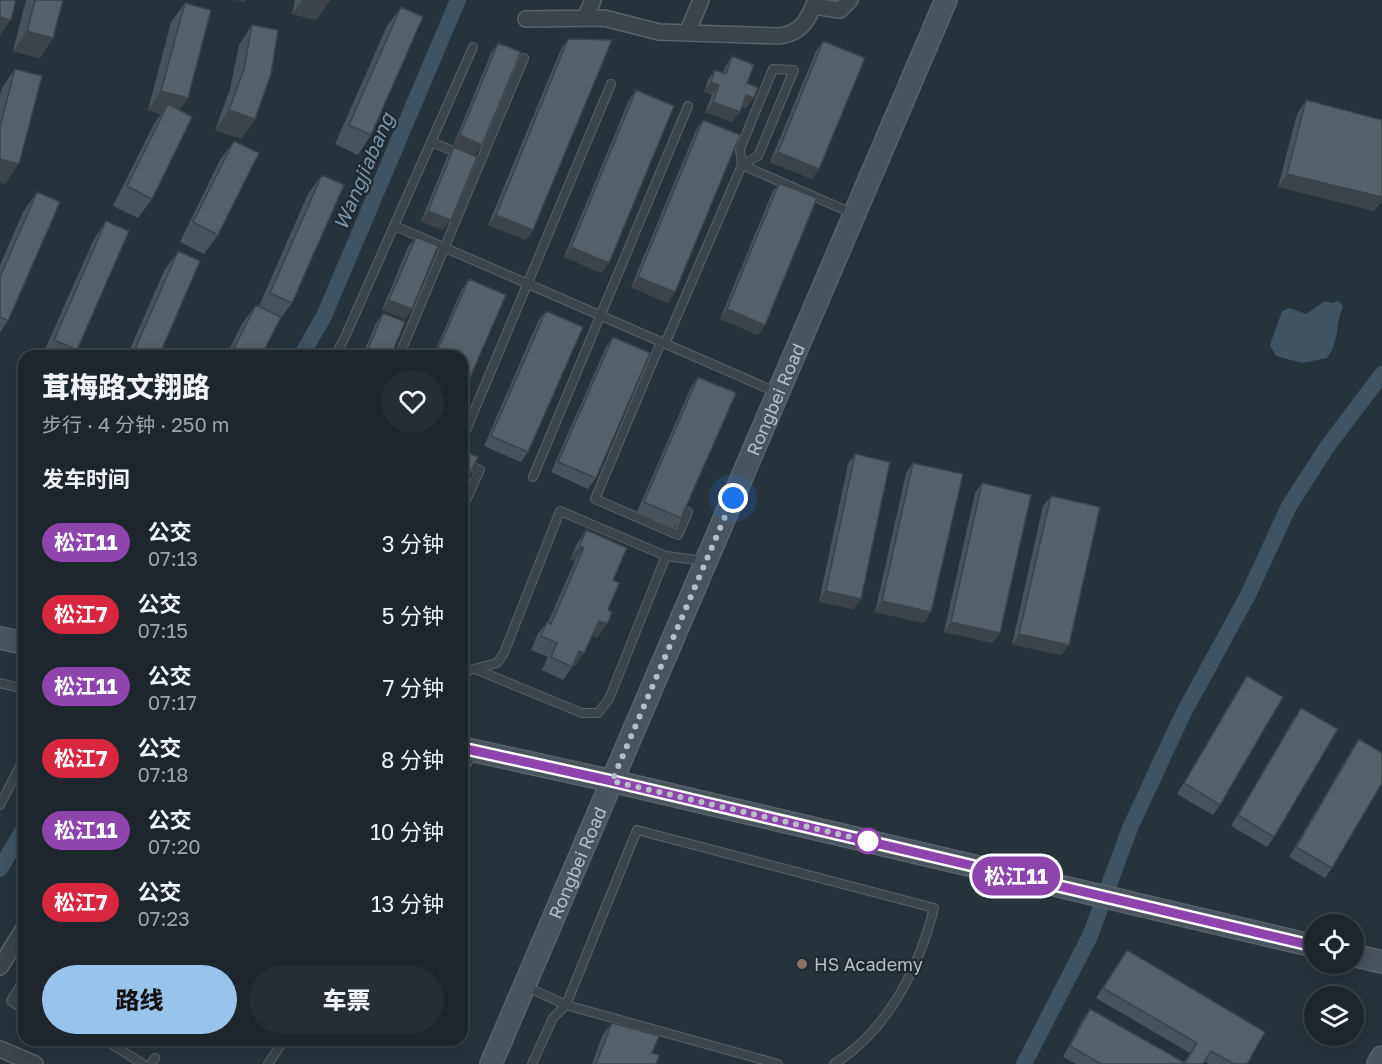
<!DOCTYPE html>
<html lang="zh">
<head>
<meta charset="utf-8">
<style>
	body { margin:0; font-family:"Golos Text","Noto Sans SC",sans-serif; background:#252e34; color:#f1f3f6; height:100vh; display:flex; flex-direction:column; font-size:22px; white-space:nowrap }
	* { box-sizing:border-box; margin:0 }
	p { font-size:20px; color:#a0a5a9 }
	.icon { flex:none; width:33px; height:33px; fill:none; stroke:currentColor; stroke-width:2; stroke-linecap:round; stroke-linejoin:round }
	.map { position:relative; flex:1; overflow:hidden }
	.details { position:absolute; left:18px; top:350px; width:450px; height:696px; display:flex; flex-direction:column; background:#1d262c; border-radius:18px; box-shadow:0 3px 15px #0003,0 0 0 2px #3b4348 }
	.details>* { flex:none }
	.badge { padding:0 12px; border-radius:20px; font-size:21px; line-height:39px }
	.tools { position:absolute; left:1304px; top:914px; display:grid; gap:12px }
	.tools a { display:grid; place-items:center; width:60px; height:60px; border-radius:50%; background:#1d262c; box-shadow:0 3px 15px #0003,0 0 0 2px #3b4348; font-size:30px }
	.you { position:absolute; width:30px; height:30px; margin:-15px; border:4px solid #fff; border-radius:50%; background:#1a73e8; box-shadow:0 0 0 9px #1a73e833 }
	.map>.badge { position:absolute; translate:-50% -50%; box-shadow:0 0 0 3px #fff }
	h2 { padding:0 24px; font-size:22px; line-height:54px }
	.round { display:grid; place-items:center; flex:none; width:63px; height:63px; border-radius:32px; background:#252e34 }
	.summary { display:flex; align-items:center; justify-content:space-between; height:102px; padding:0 24px }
	h1 { font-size:28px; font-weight:800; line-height:45px }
	.cta { display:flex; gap:12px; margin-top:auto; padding:12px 24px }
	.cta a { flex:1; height:69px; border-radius:36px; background:#98c4eb; color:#111; font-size:24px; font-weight:800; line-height:69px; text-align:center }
	.cta a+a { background:#252e34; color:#f1f3f6 }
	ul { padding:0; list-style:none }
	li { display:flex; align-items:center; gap:18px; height:72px; padding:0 24px }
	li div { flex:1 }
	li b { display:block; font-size:22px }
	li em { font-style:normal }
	li .badge { min-width:66px; font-weight:700; text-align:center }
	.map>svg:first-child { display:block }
	.water { fill:#3f5362 }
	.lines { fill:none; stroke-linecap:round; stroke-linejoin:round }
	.canal { stroke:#3f5362; stroke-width:16 }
	.lane-casing { stroke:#596269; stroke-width:10 }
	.street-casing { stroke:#596269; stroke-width:18 }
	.secondary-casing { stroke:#596269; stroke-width:24 }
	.lane { stroke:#3b444b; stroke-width:8 }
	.street { stroke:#3b444b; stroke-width:15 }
	.secondary { stroke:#49545e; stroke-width:21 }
	.wall { fill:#49535b }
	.shaded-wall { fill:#3c444a }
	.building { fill:#55616a; stroke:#3c444a; stroke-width:1.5 }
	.line-casing { stroke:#fff; stroke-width:14 }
	.line { stroke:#8e44ad; stroke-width:9 }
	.walk { stroke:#b7bfc6; stroke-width:6; stroke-dasharray:0 10.8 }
	.stop-dot { fill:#fff; stroke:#8e44ad; stroke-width:3 }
	.education-dot { fill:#8d6e63; stroke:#202930; stroke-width:2 }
	.labels { text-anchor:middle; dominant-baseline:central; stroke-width:4.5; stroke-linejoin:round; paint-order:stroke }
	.street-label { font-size:18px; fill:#b7bfc6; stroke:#202930 }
	.poi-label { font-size:18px; fill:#b7bfc6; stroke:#202930; text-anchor:start }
	.water-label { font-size:20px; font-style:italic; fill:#7b94a6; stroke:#202930 }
</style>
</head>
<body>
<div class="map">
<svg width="1382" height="1064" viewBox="0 0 1382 1064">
	<rect width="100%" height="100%" fill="#27333b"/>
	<path class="water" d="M 1325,301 L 1332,303 L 1338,301 L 1343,306 C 1335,324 1340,341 1327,358 L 1302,363 L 1276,356 L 1270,345 L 1282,311 L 1290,308 L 1306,314 Z"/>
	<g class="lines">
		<path class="canal" d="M 301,356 L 324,316 L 458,0
			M 0,869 L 24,828
			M 1024,1064 L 1090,936 L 1130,828 L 1183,714 L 1248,595 L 1289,506 L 1327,447 L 1382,374"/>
		<defs>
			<path id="lane" d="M 773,69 L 794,70 L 758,156 L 742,165 L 740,149 Z
				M 432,142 L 460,154
				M 395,226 L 776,392
				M 661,342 L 595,499 L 678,535 L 688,512
				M 665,344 L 742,165 L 854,214
				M 335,356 L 345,337 L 473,47
				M 399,356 L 524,58
				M 462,440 L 611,84
				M 462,462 L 480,470 L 462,509
				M 533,477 L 688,106
				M 475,669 L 582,713 L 598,713 L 609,699 L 666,556
				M 462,677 L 470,670 L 497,663 L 504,653 L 560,511 L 666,556 L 705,561
				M 0,683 L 24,689
				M 462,771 L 474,752
				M 0,805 L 24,758
				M 525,986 L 566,1005 L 778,1064
				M 23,1009 L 11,1001 L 24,980
				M 105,1040 L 143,1064
				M 151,1064 L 155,1058
				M 268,1064 L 284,1040
				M 532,1064 L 553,1018 L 566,1005 L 637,830 L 934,908 C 919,968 888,1030 834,1064"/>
			<path id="street" d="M 814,6 L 840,10 L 850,0
				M 585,18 L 593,0
				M 526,19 L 604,18 L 659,32 L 779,36 C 802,33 808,20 816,0
				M 687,33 L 701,0
				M 0,967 L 24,928
				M 0,1049 L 35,1064"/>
			<g id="secondary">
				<path d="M 0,638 L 24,643"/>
				<path d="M 462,748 L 612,781 L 1314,946"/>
				<path d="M 1353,955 L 1382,962"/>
				<path id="s1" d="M 491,1064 L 946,0"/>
				<path d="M 1378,1064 L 1382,1057"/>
			</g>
		</defs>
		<use href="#lane" class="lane-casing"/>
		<use href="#street" class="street-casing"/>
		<use href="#secondary" class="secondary-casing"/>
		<use href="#lane" class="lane"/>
		<use href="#street" class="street"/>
		<use href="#secondary" class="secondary"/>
	</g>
	<path class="wall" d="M 26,0 L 63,0 L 40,58 L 13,51 Z
		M 295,0 L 330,0 L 316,20 L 292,14 Z
		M 185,3 L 179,110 L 152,199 L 138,218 L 113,206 L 154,124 L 161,114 L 148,110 L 171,22 Z
		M 401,7 L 371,135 L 358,155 L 335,144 L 387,26 Z
		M 252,25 L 255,119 L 241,139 L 215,130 L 230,89 L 239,45 Z
		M 568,39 L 533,230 L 526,240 L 488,225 L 561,49 Z
		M 823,41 L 812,179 L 770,162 L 816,51 Z
		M 498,43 L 482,145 L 475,155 L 453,146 L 491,53 Z
		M 732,56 L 747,83 L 746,108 L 742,107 L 732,122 L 705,112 L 712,95 L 704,92 L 708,80 L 715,70 L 723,73 L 725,67 Z
		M 15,69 L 5,184 L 0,182 L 0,94 L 2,88 Z
		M 636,90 L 602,273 L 564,257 L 629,100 Z
		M 1306,100 L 1374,211 L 1278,187 L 1297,114 Z
		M 703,120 L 675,292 L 668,303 L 631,287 L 696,130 Z
		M 234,141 L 218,235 L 204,254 L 180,242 L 220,160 Z
		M 454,147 L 443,230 L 421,221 L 447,157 Z
		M 322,175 L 292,303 L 278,322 L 261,356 L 226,356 L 242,324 L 256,305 L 259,306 L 308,194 Z
		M 779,183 L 765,325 L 758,335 L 720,319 L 772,193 Z
		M 37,192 L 8,321 L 0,332 L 0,265 L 23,212 Z
		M 106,221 L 77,350 L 73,356 L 42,356 L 93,241 Z
		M 416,237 L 412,309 L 405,319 L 382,310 L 408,247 Z
		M 178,251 L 159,356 L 127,356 L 164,271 Z
		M 469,279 L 462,356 L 433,356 L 462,289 Z
		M 546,311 L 528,452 L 521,462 L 484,446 L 538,321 Z
		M 383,313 L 391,356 L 362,356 L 376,323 Z
		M 613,337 L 596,478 L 588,489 L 551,472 L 606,347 Z
		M 698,377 L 681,518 L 674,528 L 637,512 L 691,387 Z
		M 855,454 L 861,599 L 853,609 L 819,602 L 848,464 Z
		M 913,463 L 924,623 L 875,612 L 906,473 Z
		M 982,483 L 993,643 L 944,632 L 975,493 Z
		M 1051,496 L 1061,655 L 1012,644 L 1043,506 Z
		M 586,530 L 613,580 L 608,610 L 597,638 L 592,636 L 575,666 L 573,666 L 563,680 L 542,670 L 548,657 L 531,650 L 537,635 L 547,622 L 548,622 L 575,561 L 570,559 L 577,544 Z
		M 1247,676 L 1220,805 L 1213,815 L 1177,794 L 1240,686 Z
		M 1301,708 L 1274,837 L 1267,847 L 1231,826 L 1294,718 Z
		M 1359,739 L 1332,868 L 1325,878 L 1289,857 L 1352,749 Z
		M 1127,950 L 1247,1064 L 1209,1064 L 1204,1061 L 1203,1064 L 1076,1064 L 1063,1057 L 1083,1019 L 1090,1009 L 1184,1062 L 1190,1053 L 1096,998 Z
		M 612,1023 L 652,1053 L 656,1064 L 592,1064 L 602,1036 Z"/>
	<path class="shaded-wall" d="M 234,0 L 246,0 L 245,2 Z
		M 302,0 L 327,0 L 330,1 L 316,20 L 292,14 Z
		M 0,17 L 11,20 L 0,35 Z
		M 27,31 L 53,38 L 40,58 L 13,51 Z
		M 711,82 L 719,85 L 712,95 L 704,92 Z
		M 161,91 L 188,98 L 174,118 L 168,104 L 161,114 L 148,110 Z
		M 746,95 L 754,98 L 746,108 L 739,106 Z
		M 713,102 L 740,112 L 732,122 L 705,112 Z
		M 229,110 L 255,119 L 241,139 L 215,130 Z
		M 460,135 L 482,145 L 475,155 L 453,146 Z
		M 778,152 L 819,169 L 812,179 L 770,162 Z
		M 0,159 L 19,164 L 5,184 L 0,182 Z
		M 1287,174 L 1382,197 L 1382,200 L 1374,211 L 1278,187 Z
		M 428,211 L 451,220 L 443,230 L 421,221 Z
		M 496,215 L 533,230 L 526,240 L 488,225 Z
		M 571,247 L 609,263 L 602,273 L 564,257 Z
		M 638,277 L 675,292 L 668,303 L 631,287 Z
		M 389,300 L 412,309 L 405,319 L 382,310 Z
		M 727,309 L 765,325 L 758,335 L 720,319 Z
		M 580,545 L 584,548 L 575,561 L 570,559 Z
		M 826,591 L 861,599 L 853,609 L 819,602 Z
		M 882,601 L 931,612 L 924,623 L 875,612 Z
		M 599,621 L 607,624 L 597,638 L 589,634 Z
		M 951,622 L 1000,633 L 993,643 L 944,632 Z
		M 1019,634 L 1069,645 L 1061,655 L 1012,644 Z
		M 579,651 L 584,653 L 575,666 L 570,664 Z"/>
	<path class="building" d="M 0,0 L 16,0 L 11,20 L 0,17 Z
		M 35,0 L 63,0 L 53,38 L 27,31 Z
		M 185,3 L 211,10 L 188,98 L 161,91 Z
		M 401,7 L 423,17 L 371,135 L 349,125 Z
		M 252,25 L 278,30 L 271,74 L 255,119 L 229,110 L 244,69 Z
		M 568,39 L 612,40 L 533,230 L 496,215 Z
		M 823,41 L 865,58 L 819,169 L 778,152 Z
		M 498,43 L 521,52 L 482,145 L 460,135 Z
		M 732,56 L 754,65 L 747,83 L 758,88 L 754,98 L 746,95 L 740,112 L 713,102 L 719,85 L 711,82 L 715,70 L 726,74 Z
		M 15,69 L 42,76 L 19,164 L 0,159 L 0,127 Z
		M 636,90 L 674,106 L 609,263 L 571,247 Z
		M 1306,100 L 1382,120 L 1382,197 L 1287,174 Z
		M 168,104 L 192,117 L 152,199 L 127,186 Z
		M 703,120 L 740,135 L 675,292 L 638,277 Z
		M 234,141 L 259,153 L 218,235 L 193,222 Z
		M 454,147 L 477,157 L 451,220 L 428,211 Z
		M 322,175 L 344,185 L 292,303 L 270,293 Z
		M 779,183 L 817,198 L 765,325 L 727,309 Z
		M 37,192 L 60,202 L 8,321 L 0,317 L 0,277 Z
		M 106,221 L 129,231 L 77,350 L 54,340 Z
		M 416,237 L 438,246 L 412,309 L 389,300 Z
		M 178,251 L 200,261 L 159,356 L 132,356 Z
		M 469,279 L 506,295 L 462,396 L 462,356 L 435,356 Z
		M 256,305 L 281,317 L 261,356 L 230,356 Z
		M 546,311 L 583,327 L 528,452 L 491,436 Z
		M 383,313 L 405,322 L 391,356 L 365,356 Z
		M 613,337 L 650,353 L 596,478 L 558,462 Z
		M 698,377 L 736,393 L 681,518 L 644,502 Z
		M 462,450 L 478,457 L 462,490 Z
		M 855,454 L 890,462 L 861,599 L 826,591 Z
		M 913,463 L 963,474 L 931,612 L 882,601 Z
		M 982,483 L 1031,495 L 1000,633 L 951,622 Z
		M 1051,496 L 1100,507 L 1069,645 L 1019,634 Z
		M 586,530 L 627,548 L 613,580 L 619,583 L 608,610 L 612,612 L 607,624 L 599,621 L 584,653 L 579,651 L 572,667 L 551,657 L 557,643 L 541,636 L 547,622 L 551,624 L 584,548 L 580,545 Z
		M 1247,676 L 1283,697 L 1220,805 L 1184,783 Z
		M 1301,708 L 1338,729 L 1274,837 L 1238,815 Z
		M 1359,739 L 1382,753 L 1382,783 L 1332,868 L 1296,847 Z
		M 1127,950 L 1265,1032 L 1247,1064 L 1234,1064 L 1211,1051 L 1203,1064 L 1101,1064 L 1070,1046 L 1090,1009 L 1185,1063 L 1197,1043 L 1103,988 Z
		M 612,1023 L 659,1036 L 652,1053 L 659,1055 L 656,1064 L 596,1064 Z"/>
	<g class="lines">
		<defs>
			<path id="line" d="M 462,748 L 612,781 L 1314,946"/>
		</defs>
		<use href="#line" class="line-casing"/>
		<use href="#line" class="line"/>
		<path class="walk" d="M 733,498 L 612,781 L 868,841"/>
	</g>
	<circle class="stop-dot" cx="868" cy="841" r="12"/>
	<circle class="education-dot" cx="802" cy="964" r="6"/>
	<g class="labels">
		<g class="street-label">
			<text stroke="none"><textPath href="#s1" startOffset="723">Rongbei Road</textPath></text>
			<text stroke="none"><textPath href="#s1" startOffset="219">Rongbei Road</textPath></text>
		</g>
		<g class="poi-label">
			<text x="814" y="964">HS Academy</text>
		</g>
		<g class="water-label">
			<text transform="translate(363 171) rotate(-67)">Wangjiabang</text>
		</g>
	</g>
</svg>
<div class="tools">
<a><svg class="icon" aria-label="locate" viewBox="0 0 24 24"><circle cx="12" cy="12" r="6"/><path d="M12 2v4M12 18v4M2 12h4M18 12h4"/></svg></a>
<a><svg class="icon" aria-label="layers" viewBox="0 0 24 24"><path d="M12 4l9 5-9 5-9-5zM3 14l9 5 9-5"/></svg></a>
</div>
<div class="you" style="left:733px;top:498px"></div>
<b class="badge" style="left:1016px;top:876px;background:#8e44ad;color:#fff">松江11</b>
<section class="details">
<div class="summary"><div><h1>茸梅路文翔路</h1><p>步行 · 4 分钟 · 250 m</p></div><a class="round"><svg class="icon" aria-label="heart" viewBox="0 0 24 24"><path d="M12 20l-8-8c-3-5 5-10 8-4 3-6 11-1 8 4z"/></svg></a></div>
<h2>发车时间</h2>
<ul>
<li><span class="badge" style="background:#8e44ad;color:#fff">松江11</span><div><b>公交</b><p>07:13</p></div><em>3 分钟</em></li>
<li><span class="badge" style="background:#d7263d;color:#fff">松江7</span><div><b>公交</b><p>07:15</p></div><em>5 分钟</em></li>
<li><span class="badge" style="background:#8e44ad;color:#fff">松江11</span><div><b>公交</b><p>07:17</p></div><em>7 分钟</em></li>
<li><span class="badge" style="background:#d7263d;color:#fff">松江7</span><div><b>公交</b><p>07:18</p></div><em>8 分钟</em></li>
<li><span class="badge" style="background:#8e44ad;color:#fff">松江11</span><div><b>公交</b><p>07:20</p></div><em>10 分钟</em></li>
<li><span class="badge" style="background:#d7263d;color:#fff">松江7</span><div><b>公交</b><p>07:23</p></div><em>13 分钟</em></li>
</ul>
<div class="cta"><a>路线</a><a>车票</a></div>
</section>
</div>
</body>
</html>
